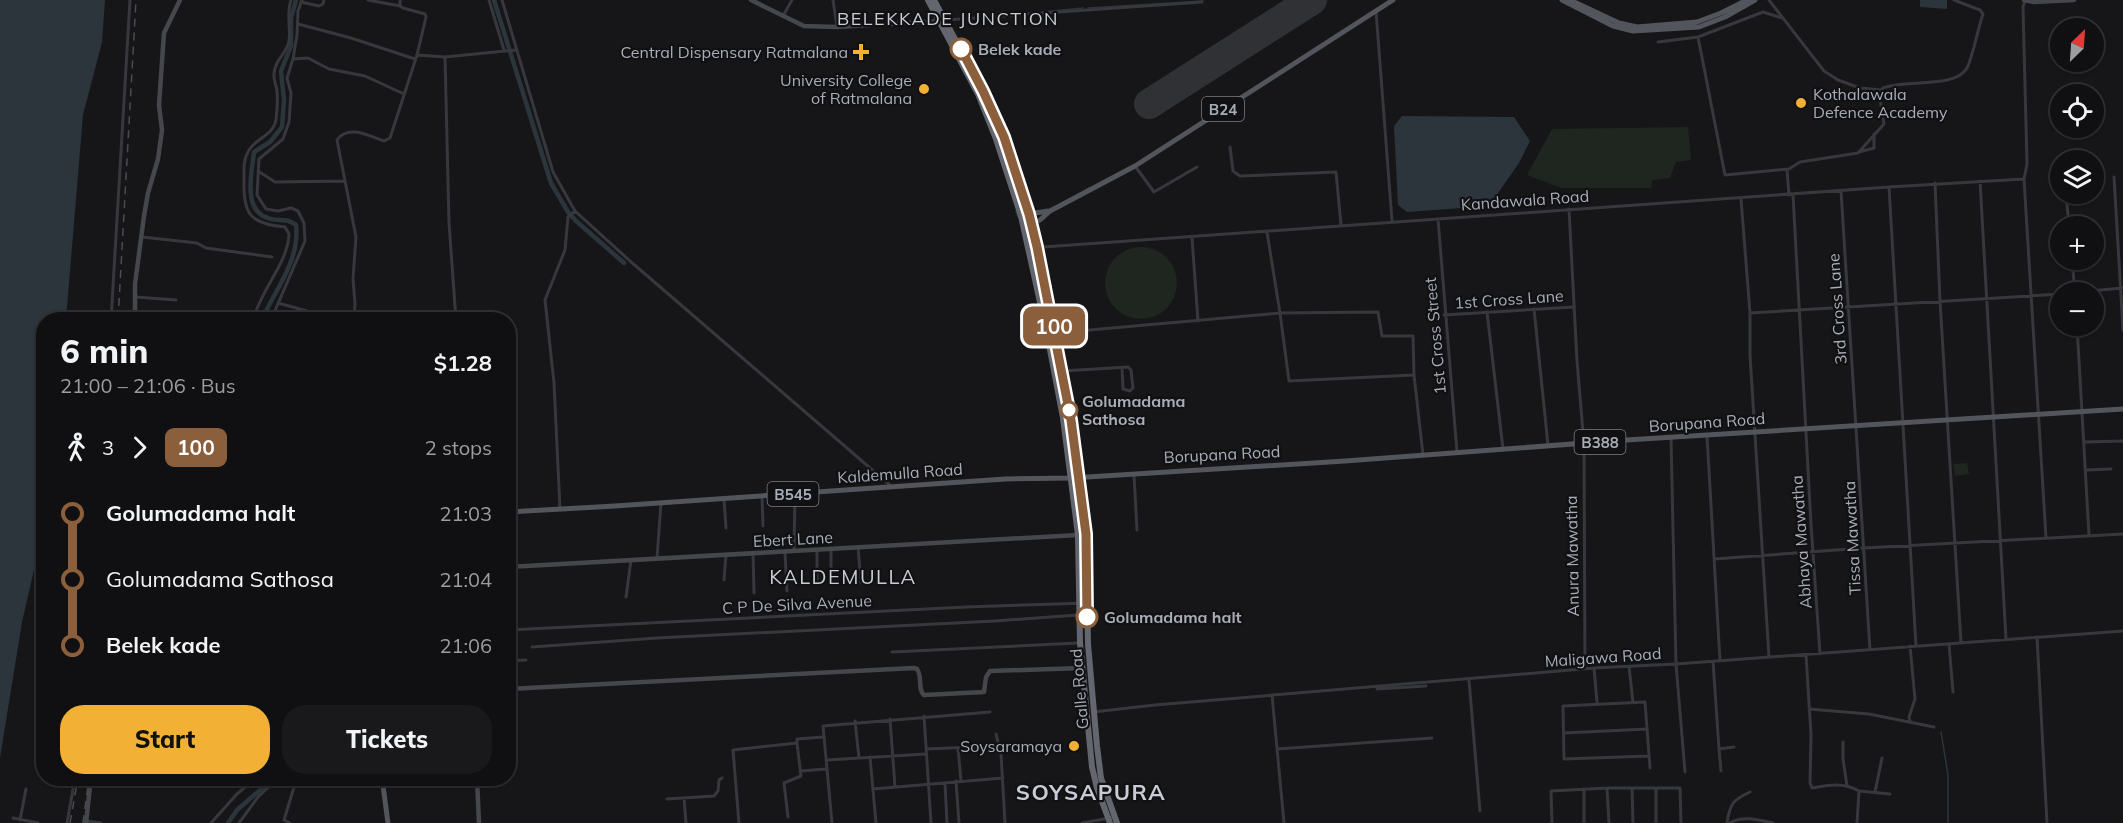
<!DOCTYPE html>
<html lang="en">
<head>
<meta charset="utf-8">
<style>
	body { margin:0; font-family:Mulish,sans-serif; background:#19191b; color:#f1f3f6; height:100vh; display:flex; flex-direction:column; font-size:22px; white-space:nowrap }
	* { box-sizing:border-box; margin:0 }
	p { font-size:20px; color:#9c9d9f }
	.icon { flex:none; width:33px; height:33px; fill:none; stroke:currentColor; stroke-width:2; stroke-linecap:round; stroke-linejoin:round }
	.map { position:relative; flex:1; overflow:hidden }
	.sheet { position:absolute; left:36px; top:312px; width:480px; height:474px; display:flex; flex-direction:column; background:#101012; border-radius:24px; box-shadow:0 2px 4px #0004,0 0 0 2px #303032 }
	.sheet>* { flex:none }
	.badge { padding:0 12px; border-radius:9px; font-size:21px; line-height:39px }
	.needle { width:39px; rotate:25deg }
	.fabs { position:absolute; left:2050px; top:18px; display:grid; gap:12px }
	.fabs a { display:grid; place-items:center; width:54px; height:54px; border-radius:50%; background:#101012; box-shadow:0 2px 4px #0004,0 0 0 2px #303032; font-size:30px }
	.map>.badge { position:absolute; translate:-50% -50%; box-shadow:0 0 0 3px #fff }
	.legs { display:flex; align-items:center; gap:9px; height:66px; padding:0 24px; font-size:20px }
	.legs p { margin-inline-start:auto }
	.head { display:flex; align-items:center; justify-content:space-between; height:102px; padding:0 24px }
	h1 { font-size:33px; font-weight:800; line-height:45px }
	.button { display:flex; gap:12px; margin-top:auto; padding:12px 24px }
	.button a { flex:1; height:69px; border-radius:24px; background:#f2b134; color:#111; font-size:24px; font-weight:800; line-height:69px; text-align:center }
	.button a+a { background:#19191b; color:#f1f3f6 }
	ul { padding:0 24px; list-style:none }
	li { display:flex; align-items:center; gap:21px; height:66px; font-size:22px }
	li i { display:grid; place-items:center; width:9px; height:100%; margin:0 8px; background:currentColor }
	li i::after { content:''; width:15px; height:15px; margin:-8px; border:4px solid; border-radius:50%; background:#101012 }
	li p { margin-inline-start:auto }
	li:first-child i { background:linear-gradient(#0000 50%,currentColor 0) }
	li:last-child i { background:linear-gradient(currentColor 50%,#0000 0) }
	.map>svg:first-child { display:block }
	.park { fill:#1e261f }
	.water { fill:#2c353c }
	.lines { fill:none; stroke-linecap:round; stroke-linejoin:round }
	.stream { stroke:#2c353c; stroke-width:1.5 }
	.canal { stroke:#2c353c; stroke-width:4.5 }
	.runway { stroke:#303135; stroke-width:30 }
	.street { stroke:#37383d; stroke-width:3 }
	.secondary { stroke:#45474d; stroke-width:4.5 }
	.primary { stroke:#53555c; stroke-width:5 }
	.highway { stroke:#63666e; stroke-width:6 }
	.rail { stroke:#4a4c52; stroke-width:1.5; stroke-dasharray:8 6; stroke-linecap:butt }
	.line-1-casing { stroke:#fff; stroke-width:14 }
	.line-1 { stroke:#8b5e3c; stroke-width:9 }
	.stop-1-dot { fill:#fff; stroke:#8b5e3c; stroke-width:3 }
	.poi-dot { fill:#f2b134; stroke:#111113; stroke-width:2 }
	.labels { text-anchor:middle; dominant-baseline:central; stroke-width:4.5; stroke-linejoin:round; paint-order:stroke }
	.shield { fill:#111113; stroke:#7b7e86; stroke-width:1.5 }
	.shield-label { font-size:15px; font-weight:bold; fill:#a8adb8 }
	.stop-label { font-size:16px; font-weight:bold; fill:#a8adb8; stroke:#111113; text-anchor:start }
	.poi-label { font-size:16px; fill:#a8adb8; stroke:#111113; text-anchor:end }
	.street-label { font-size:16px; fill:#a8adb8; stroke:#111113 }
	.neighbourhood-label { font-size:18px; letter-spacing:1.5px; fill:#c9ccd4; stroke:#111113 }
	.quarter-label { font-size:20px; letter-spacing:1.5px; fill:#c9ccd4; stroke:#111113 }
	.district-label { font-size:22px; font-weight:bold; letter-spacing:1.5px; fill:#c9ccd4; stroke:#111113 }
</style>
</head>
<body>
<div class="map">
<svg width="2123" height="823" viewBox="0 0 2123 823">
	<rect width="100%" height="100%" fill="#161618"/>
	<path class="park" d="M 1688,127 L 1691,160 L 1676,162 L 1670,178 L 1652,180 L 1651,188 L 1561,188 L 1527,175 L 1552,129 Z
		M1105 283a36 36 0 1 1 72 0a36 36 0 1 1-72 0Z
		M 1967,463 L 1969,474 L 1955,476 L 1953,464 Z"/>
	<path class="water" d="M 0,0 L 105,0 L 102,42 L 83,115 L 66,319 L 44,320 L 43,531 L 22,622 L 0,758 Z
		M 1920,0 L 1947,0 L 1947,9 L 1920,7 Z
		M 1402,116 L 1514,117 L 1530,141 L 1519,163 L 1489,206 L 1407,212 L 1398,205 L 1394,126 Z"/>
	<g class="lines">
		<path class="stream" d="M 1088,8 L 1203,1
			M 1042,12 L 1083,8
			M 1016,211 L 1018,217
			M 1941,732 L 1948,775 L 1948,823"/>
		<path class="canal" d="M 494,0 L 551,183 L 568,212 L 575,220 L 624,263
			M 264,320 L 265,313 C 279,285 300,257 296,225 C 286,217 278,222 268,218 C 242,211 252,171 254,152 L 270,142 L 282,127 L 284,100 L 281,71 L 291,46 L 291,18 L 296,0
			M 228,823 L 237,810 L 274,778"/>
		<path class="runway" d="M 1149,104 L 1312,0"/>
		<path class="street" d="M 368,0 L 400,6
			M 489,0 L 504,50
			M 502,0 L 553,172 L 575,211 L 630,261 L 891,486
			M 833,0 L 837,27
			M 1769,0 L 1824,71 L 1838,80 L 1860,88 L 1881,90
			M 2025,1 L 2023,7 L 2027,164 L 2024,179 L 2046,538
			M 301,2 L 319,6 L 323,4 L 324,0
			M 1376,11 L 1392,221
			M 783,16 L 792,0
			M 946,20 L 1202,2
			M 298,24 L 351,38 L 415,59
			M 1698,37 L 1725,175 L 1789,169 L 1800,162 L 1858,153 L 1884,124 L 1879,93 L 1883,88 C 1905,79 1955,89 1967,68 C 1973,56 1978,28 1983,14 L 1980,10 L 1954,0
			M 1658,42 L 1698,37 L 1763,12 L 1782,18
			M 417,55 L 445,57 L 516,50
			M 445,57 L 449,223 L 456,320
			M 293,59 L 308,58 L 329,69 L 365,76 L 404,94
			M 1230,147 L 1233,171 L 1240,176 L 1336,172 L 1341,225
			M 1859,152 L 1874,148 L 1874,134
			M 1135,166 L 1154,192 L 1197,167
			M 1787,170 L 1789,195
			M 258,171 L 275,182 L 345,181
			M 2114,177 L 2123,330
			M 1980,181 L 2006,639
			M 1935,183 L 1940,301 L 1961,643
			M 1889,187 L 1916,646
			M 1841,191 L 1870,650
			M 2066,194 L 2069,226
			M 1793,195 L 1811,524 L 1820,654
			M 1741,199 L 1750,313 L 1750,355 L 1769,657
			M 1569,209 L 1577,361 L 1584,444 L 1585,669
			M 1438,219 L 1457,452
			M 1267,232 L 1280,313 L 1378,312 L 1382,336 L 1413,336 L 1414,375 L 1423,455
			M 142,237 L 197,243 L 206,248 L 272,257
			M 1192,238 L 1198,321
			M 1029,248 L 1889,187 L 2024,179
			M 2072,260 L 2075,292
			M 2077,292 L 2123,288
			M 136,297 L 176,300
			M 278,303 L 307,311 L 306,320
			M 1534,309 L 1548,445
			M 1487,312 L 1503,449
			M 1750,313 L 2061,294
			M 1444,315 L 1574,307
			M 111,320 L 130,0
			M 253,320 C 261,289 288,263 289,234 L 285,227 C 251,224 243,215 244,181 C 244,170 243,159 249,150 C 257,137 273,136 276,120 C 277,111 278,101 277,92 C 277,86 273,80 274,74 C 274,61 287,53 289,41 C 291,27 286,14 291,0
			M 271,320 L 305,241 L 304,223 L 298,211 L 291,208 L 278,211 L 266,209 L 257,195 L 259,159 L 283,139 L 289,122 L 291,93 L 287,78 L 293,59 L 297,35 L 298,11 L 302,0
			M 354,320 L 355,304 L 353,279 L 356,237 L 337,140 C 348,124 369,136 384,141 L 390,138 L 417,55 L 426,17 L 425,14 L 403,8 L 400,6 L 400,0
			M 2077,326 L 2089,535
			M 1056,333 L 1280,313 L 1289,381 L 1414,375
			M 1062,371 L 1128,367 L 1131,370 L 1133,388 L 1130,391 L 1123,389 L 1122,368
			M 1707,436 L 1720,661
			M 1671,438 L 1676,664 L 1685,772
			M 2085,442 L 2123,441
			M 2086,470 L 2111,469
			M 1134,475 L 1137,530
			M 762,496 L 763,526
			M 724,499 L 726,528
			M 560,509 L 554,383 L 545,300 L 565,250 L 568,217 L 575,211
			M 858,547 L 861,583
			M 831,548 L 831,580
			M 817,549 L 817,585
			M 794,550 L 795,494
			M 785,552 L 787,591
			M 753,553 L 754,593
			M 657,558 L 661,503
			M 1714,559 L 1864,548 L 2123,534
			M 509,567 L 511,607
			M 724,580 L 726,554
			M 626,597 L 631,560
			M 508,630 L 966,607 L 1087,603
			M 2037,637 L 2047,823
			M 1949,644 L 1953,692
			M 1910,646 L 1915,699 L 1909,717 L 1910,721
			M 532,647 L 657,638 L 995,621 L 1078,615
			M 892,652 L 1078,643
			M 1806,655 L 1811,735 L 1810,783 L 1812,788 C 1828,785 1844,782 1859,791 L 1857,823
			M 508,661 L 526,660
			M 1713,661 L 1719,749 L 1734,747
			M 1629,666 L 1633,703
			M 1594,668 L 1597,702
			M 1469,680 L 1480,811
			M 1377,689 L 1426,686
			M 1272,695 L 1284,823
			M 1809,709 L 1869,714 L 1934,727
			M 1093,712 L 1155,705 L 1594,668 L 1676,664 L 2123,631
			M 924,716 L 931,823
			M 890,719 L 895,787
			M 855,721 L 859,758
			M 1564,733 L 1647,729
			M 996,734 L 1001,754 L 1005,823
			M 1843,742 L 1843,759 L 1847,786
			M 958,748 L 961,781
			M 926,749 L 999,746
			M 1277,749 L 1432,738
			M 1719,749 L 1721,771
			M 1649,756 L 1564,759 L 1563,706 L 1645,702 L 1650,768
			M 870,757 L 876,823
			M 827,760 L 926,754
			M 801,771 L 826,769
			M 956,781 L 959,823
			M 945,783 L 947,823
			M 1607,788 L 1609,823
			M 1632,788 L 1633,823
			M 1656,788 L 1680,788 L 1681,823
			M 873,789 L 1003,778
			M 1859,791 L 1890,794
			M 1875,792 L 1882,758
			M 684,798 L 686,823
			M 667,799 L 714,796 L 718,791 L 719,780 L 722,778
			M 788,817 L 784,783 L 801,776 L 797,743
			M 13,818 L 38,823
			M 20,820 L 26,789
			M 86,821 L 101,823
			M 67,823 L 75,778
			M 211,823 L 237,794 L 256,778
			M 239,823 L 258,797 L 278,778
			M 290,823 L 284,820 L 295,784
			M 739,823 L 733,750 L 797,743 L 797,739 L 823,737
			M 832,823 L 823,726 L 990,712
			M 1082,823 L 1115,817
			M 1552,823 L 1551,791 L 1607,788 L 1656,788 L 1656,823
			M 1584,823 L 1584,789
			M 1727,823 C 1730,803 1733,800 1750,792
			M 1730,823 C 1742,815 1759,820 1773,823"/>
		<path class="secondary" d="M 751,0 L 804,26 L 837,27 L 940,21
			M 2024,0 L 2034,2 L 2074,0
			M 135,320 L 135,284 L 144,216 L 148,193 L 158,159 L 162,130 L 159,105 L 164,33 L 180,0
			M 508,567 L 1078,535
			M 508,689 L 914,668 L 917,669 C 923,677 917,689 924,695 L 984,692 L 986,677 L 990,671 L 1082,668
			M 477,778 L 479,823
			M 86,823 L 91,778"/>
		<path class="primary" d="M 1562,0 L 1613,26 L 1633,31 L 1699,27 L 1725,17 L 1755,0
			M 1570,0 L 1619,23 L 1637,27 L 1697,22 L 1721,13 L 1747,0
			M 1029,214 L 1048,211
			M 1031,223 L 1040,220 L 1050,211 L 1135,166 L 1393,0
			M 508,512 L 615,506 L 1005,479 L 1071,478 L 1345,461 L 1626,440 L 2123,409
			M 382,778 L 388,823"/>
		<path class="highway" d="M 928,0 L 978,94 L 996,139 L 1021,216 L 1047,334 L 1063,418 L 1078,535 L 1080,643 L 1092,767 L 1097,788 L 1110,823
			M 934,0 L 983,91 L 1004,137 L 1029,214 L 1037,247 L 1071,420 L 1086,534 L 1088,644 L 1097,746 L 1101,778 L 1117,823"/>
		<path class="rail" d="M 118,320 L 136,0
			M 70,823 L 78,778
			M 83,823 L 89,778"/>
	</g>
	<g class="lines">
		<defs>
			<path id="line-1" d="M 961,49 L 983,91 L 1004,137 L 1029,214 L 1037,247 L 1071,420 L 1086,534 L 1087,617"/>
		</defs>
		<use href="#line-1" class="line-1-casing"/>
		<use href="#line-1" class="line-1"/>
	</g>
	<g class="stop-1-dot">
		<circle cx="961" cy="49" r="10"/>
		<circle cx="1069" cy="410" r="8"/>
		<circle cx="1087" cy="617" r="10"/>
	</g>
	<g class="poi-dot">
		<path d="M858 43h6v6h6v6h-6v6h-6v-6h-6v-6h6z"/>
		<circle cx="924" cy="89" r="6"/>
		<circle cx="1801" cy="103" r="6"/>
		<circle cx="1074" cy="746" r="6"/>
	</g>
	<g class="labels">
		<g class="shield">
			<rect x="1202" y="97" width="42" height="24" rx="4.5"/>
			<rect x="1574.5" y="430" width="51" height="24" rx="4.5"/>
			<rect x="767.5" y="482" width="51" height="24" rx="4.5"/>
		</g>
		<g class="shield-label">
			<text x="1223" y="109">B24</text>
			<text x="1600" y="442">B388</text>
			<text x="793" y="494">B545</text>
		</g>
		<g class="stop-label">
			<text x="978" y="49">Belek kade</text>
			<text x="1082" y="401">Golumadama<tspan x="1082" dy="18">Sathosa</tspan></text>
			<text x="1104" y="617">Golumadama halt</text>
		</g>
		<g class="poi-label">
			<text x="848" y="52">Central Dispensary Ratmalana</text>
			<text x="912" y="80">University College<tspan x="912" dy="18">of Ratmalana</tspan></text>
			<text x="1813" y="94" text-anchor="start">Kothalawala<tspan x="1813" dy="18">Defence Academy</tspan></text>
			<text x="1062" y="746">Soysaramaya</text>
		</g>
		<g class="street-label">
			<text transform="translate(1525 200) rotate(-4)">Kandawala Road</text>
			<text transform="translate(1509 299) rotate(-4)">1st Cross Lane</text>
			<text transform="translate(1837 309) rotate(-94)">3rd Cross Lane</text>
			<text transform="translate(1435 336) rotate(-95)">1st Cross Street</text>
			<text transform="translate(1707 422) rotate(-4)">Borupana Road</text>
			<text transform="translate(1222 454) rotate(-3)">Borupana Road</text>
			<text transform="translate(900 473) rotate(-4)">Kaldemulla Road</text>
			<text transform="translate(1852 538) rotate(-93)">Tissa Mawatha</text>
			<text transform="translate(793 539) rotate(-3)">Ebert Lane</text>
			<text transform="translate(1801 542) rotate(-94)">Abhaya Mawatha</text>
			<text transform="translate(1572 556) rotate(-91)">Anura Mawatha</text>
			<text transform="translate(797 604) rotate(-3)">C P De Silva Avenue</text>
			<text transform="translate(1603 657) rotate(-4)">Maligawa Road</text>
			<text transform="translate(1079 689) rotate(-95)">Galle Road</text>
		</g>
		<g class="neighbourhood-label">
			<text x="948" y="18">BELEKKADE JUNCTION</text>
		</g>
		<g class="quarter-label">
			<text x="843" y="576">KALDEMULLA</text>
		</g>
		<g class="district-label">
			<text x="1091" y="792">SOYSAPURA</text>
		</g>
	</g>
</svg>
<div class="fabs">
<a><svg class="needle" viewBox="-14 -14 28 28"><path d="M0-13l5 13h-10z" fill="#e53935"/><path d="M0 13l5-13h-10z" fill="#9c9d9f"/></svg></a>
<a><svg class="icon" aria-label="locate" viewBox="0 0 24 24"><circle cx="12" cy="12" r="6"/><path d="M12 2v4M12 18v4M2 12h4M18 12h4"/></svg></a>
<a><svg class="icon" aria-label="layers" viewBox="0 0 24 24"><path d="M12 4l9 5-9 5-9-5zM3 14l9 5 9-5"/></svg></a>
<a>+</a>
<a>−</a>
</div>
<b class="badge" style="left:1054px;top:326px;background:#8b5e3c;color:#fff">100</b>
<section class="sheet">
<div class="head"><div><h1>6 min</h1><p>21:00 – 21:06 · Bus</p></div><b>$1.28</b></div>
<div class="legs"><svg class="icon" aria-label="walk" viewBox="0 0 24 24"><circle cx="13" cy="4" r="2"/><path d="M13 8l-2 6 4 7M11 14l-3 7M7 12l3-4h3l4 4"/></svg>3<svg class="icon" aria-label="forward" viewBox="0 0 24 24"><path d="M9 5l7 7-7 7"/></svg><b class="badge" style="background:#8b5e3c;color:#fff">100</b><p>2 stops</p></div>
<ul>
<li><i style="color:#8b5e3c"></i><b>Golumadama halt</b><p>21:03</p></li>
<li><i style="color:#8b5e3c"></i><span>Golumadama Sathosa</span><p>21:04</p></li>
<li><i style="color:#8b5e3c"></i><b>Belek kade</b><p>21:06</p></li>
</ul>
<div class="button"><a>Start</a><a>Tickets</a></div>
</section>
</div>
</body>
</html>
